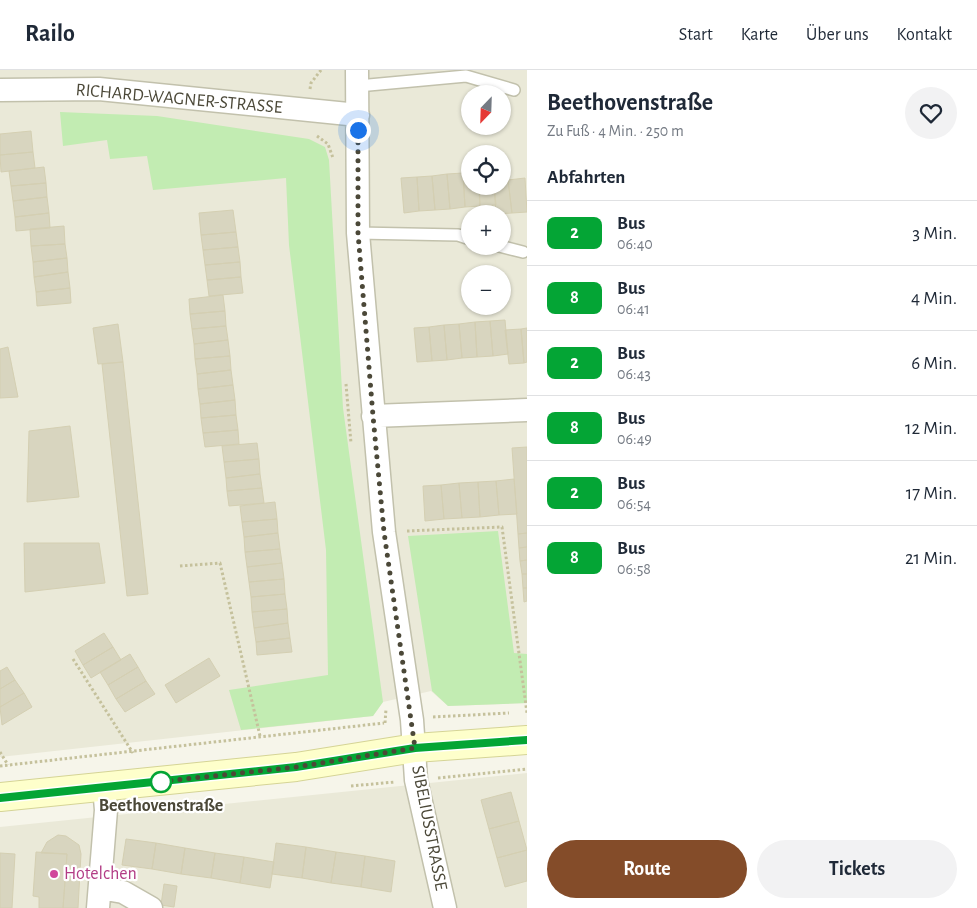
<!DOCTYPE html>
<html lang="de">
<head>
<meta charset="utf-8">
<style>
	body { margin:0; font-family:"Alegreya Sans",sans-serif; background:#f2f2f3; color:#1f2937; height:100vh; display:flex; flex-direction:column; font-size:19px; white-space:nowrap }
	* { box-sizing:border-box; margin:0 }
	p { font-size:16px; color:#747a83 }
	.icon { flex:none; width:28px; height:28px; fill:none; stroke:currentColor; stroke-width:2; stroke-linecap:round; stroke-linejoin:round }
	.map { position:relative; flex:1; overflow:hidden }
	.panel { display:flex; flex-direction:column; background:#fff; width:450px }
	.panel>* { flex:none }
	.badge { padding:0 10px; border-radius:8px; font-size:18px; line-height:32px }
	.needle { width:32px; rotate:203deg }
	.controls { position:absolute; left:461px; top:15px; display:grid; gap:10px }
	.controls a { display:grid; place-items:center; width:50px; height:50px; border-radius:50%; background:#fff; box-shadow:0 1px 4px #0004; font-size:25px }
	.you { position:absolute; width:25px; height:25px; margin:-12px; border:4px solid #fff; border-radius:50%; background:#1a73e8; box-shadow:0 0 0 8px #1a73e833 }
	.map>.badge { position:absolute; translate:-50% -50%; box-shadow:0 0 0 2px #fff }
	h2 { padding:0 20px; font-size:19px; line-height:45px }
	.round { display:grid; place-items:center; flex:none; width:52px; height:52px; border-radius:26px; background:#f2f2f3 }
	.overview { display:flex; align-items:center; justify-content:space-between; height:85px; padding:0 20px }
	h1 { font-size:24px; font-weight:700; line-height:38px }
	.button { display:flex; gap:10px; margin-top:auto; padding:10px 20px }
	.button a { flex:1; height:58px; border-radius:30px; background:#844c29; color:#fff; font-size:20px; font-weight:700; line-height:58px; text-align:center }
	.button a+a { background:#f2f2f3; color:#1f2937 }
	ul { padding:0; list-style:none }
	li { display:flex; align-items:center; gap:15px; height:65px; padding:0 20px; border-top:1px solid #e0e1e3 }
	li div { flex:1 }
	li b { display:block; font-size:19px }
	li em { font-style:normal }
	li .badge { min-width:55px; font-weight:700; text-align:center }
	header { display:flex; align-items:center; gap:30px; box-sizing:border-box; height:70px; padding:0 25px; background:#fff; border-bottom:1px solid #e0e1e3 }
	header strong { font-size:24px }
	nav { display:flex; gap:28px; margin-inline-start:auto; font-size:18px }
	main { display:flex; flex:1; min-height:0 }
	.map>svg:first-child { display:block }
	.residential { fill:#eae9d8; fill-rule:evenodd }
	.grass { fill:#c2ecb2 }
	.building { fill:#d8d5bf; stroke:#d4cfb2 }
	.lines { fill:none; stroke-linecap:round; stroke-linejoin:round }
	.lane-casing { stroke:#c2c1ac; stroke-width:14 }
	.street-casing { stroke:#c2c1ac; stroke-width:25 }
	.secondary-casing { stroke:#d5d496; stroke-width:30 }
	.path { stroke:#c5c19c; stroke-width:3; stroke-dasharray:2.5 2.5; stroke-linecap:butt }
	.lane { stroke:#fff; stroke-width:11 }
	.street { stroke:#fff; stroke-width:22 }
	.secondary { stroke:#feffcb; stroke-width:28 }
	.line-casing { stroke:#fff; stroke-width:11 }
	.line { stroke:#04a535; stroke-width:8 }
	.walk { stroke:#4b4838; stroke-width:5; stroke-dasharray:0 9 }
	.stop-dot { fill:#fff; stroke:#04a535; stroke-width:2.5 }
	.hotel-dot { fill:#d1479c; stroke:#fff; stroke-width:2 }
	.labels { text-anchor:middle; dominant-baseline:central; stroke-width:4.5; stroke-linejoin:round; paint-order:stroke }
	.street-label { font-size:18px; fill:#4b4838; stroke:#fff }
	.stop-label { font-size:18px; font-weight:bold; fill:#4b4838; stroke:#fff }
	.hotel-label { font-size:18px; fill:#b23c85; stroke:#fff; text-anchor:start }
</style>
</head>
<body>
<header>
<strong>Railo</strong>
<nav><a>Start</a><a>Karte</a><a>Über uns</a><a>Kontakt</a></nav>
</header>
<main>
<div class="map">
<svg width="527" height="838" viewBox="0 0 527 838">
	<rect width="100%" height="100%" fill="#f6f5ea"/>
	<path class="residential" d="M 0,0 L 527,0 L 527,633 L 448,636 L 431,621 L 383,632 L 373,646 L 0,687 ZM 470,24 L 502,24 L 502,56 L 470,56 ZM 470,84 L 502,84 L 502,116 L 470,116 ZM 470,144 L 502,144 L 502,176 L 470,176 ZM 470,204 L 502,204 L 502,236 L 470,236 Z
		M 527,703 L 527,838 L 0,838 L 0,757 Z"/>
	<path class="grass" d="M 60,42 L 157,46 L 309,69 L 325,77 L 329,90 L 343,338 L 383,632 L 373,646 L 241,660 L 229,620 L 328,605 L 326,480 L 289,175 L 286,108 L 153,120 L 147,86 L 110,89 L 107,70 L 63,76 Z
		M 498,461 L 514,583 L 527,584 L 527,633 L 448,636 L 432,621 L 408,466 Z"/>
	<path class="building" d="M 31,61 L 33,82 L 0,85 L 0,64 Z
		M 33,82 L 35,98 L 1,102 L 0,85 Z
		M 44,97 L 46,113 L 11,116 L 9,101 Z
		M 470,102 L 470,116 L 479,116 L 480,136 L 465,137 L 463,103 Z
		M 463,103 L 465,137 L 450,139 L 447,104 Z
		M 447,104 L 450,139 L 435,140 L 432,106 Z
		M 432,106 L 435,140 L 419,141 L 417,107 Z
		M 417,107 L 419,141 L 404,143 L 401,108 Z
		M 525,108 L 527,142 L 512,143 L 508,110 Z
		M 502,110 L 508,110 L 512,143 L 496,144 L 494,116 L 502,116 Z
		M 46,113 L 47,127 L 13,131 L 11,116 Z
		M 479,116 L 494,116 L 496,135 L 480,136 Z
		M 47,127 L 49,143 L 15,147 L 13,131 Z
		M 233,140 L 236,162 L 201,165 L 199,143 Z
		M 49,143 L 50,158 L 16,161 L 15,147 Z
		M 64,156 L 65,174 L 31,176 L 30,159 Z
		M 236,162 L 238,177 L 203,180 L 201,165 Z
		M 65,174 L 67,188 L 33,192 L 31,176 Z
		M 238,177 L 240,192 L 205,195 L 203,180 Z
		M 67,188 L 68,202 L 34,207 L 33,192 Z
		M 240,192 L 241,207 L 207,210 L 205,195 Z
		M 68,202 L 70,218 L 36,222 L 34,207 Z
		M 241,207 L 243,223 L 209,226 L 207,210 Z
		M 70,218 L 71,233 L 37,236 L 36,222 Z
		M 223,225 L 225,241 L 190,244 L 189,229 Z
		M 225,241 L 226,256 L 192,259 L 190,244 Z
		M 505,250 L 508,284 L 493,286 L 490,251 Z
		M 490,251 L 493,286 L 477,287 L 475,252 Z
		M 475,252 L 477,287 L 462,288 L 459,254 Z
		M 118,254 L 123,292 L 98,294 L 93,258 Z
		M 459,254 L 462,288 L 447,290 L 444,255 Z
		M 444,255 L 447,290 L 432,291 L 429,257 Z
		M 226,256 L 228,270 L 194,274 L 192,259 Z
		M 429,257 L 432,291 L 417,292 L 414,258 Z
		M 527,258 L 527,292 L 524,293 L 521,259 Z
		M 521,259 L 524,293 L 509,294 L 505,260 Z
		M 228,270 L 230,286 L 195,289 L 194,274 Z
		M 8,277 L 18,327 L 0,328 L 0,279 Z
		M 230,286 L 231,300 L 197,304 L 195,289 Z
		M 123,292 L 148,524 L 127,526 L 102,294 Z
		M 231,300 L 233,315 L 198,319 L 197,304 Z
		M 233,315 L 235,330 L 200,334 L 198,319 Z
		M 235,330 L 236,345 L 201,348 L 200,334 Z
		M 236,345 L 238,360 L 203,363 L 201,348 Z
		M 70,356 L 79,427 L 27,432 L 29,361 Z
		M 238,360 L 239,374 L 205,377 L 203,363 Z
		M 257,373 L 259,389 L 224,392 L 222,376 Z
		M 527,377 L 527,463 L 518,464 L 512,378 Z
		M 259,389 L 260,404 L 226,408 L 224,392 Z
		M 260,404 L 262,418 L 227,421 L 226,408 Z
		M 514,409 L 517,444 L 499,445 L 496,411 Z
		M 496,411 L 499,445 L 480,447 L 478,412 Z
		M 478,412 L 480,447 L 462,448 L 459,413 Z
		M 459,413 L 462,448 L 444,449 L 441,415 Z
		M 441,415 L 444,449 L 425,451 L 423,416 Z
		M 262,418 L 264,433 L 229,436 L 227,421 Z
		M 275,432 L 277,449 L 242,452 L 240,436 Z
		M 277,449 L 278,463 L 244,467 L 242,452 Z
		M 278,463 L 280,479 L 245,482 L 244,467 Z
		M 527,463 L 527,477 L 519,478 L 518,464 Z
		M 24,473 L 99,473 L 105,513 L 25,522 Z
		M 527,477 L 527,490 L 520,491 L 519,478 Z
		M 280,479 L 282,493 L 247,497 L 245,482 Z
		M 527,490 L 527,504 L 522,504 L 520,491 Z
		M 282,493 L 284,509 L 249,512 L 247,497 Z
		M 522,504 L 527,504 L 527,518 L 523,518 Z
		M 284,509 L 285,524 L 251,527 L 249,512 Z
		M 523,518 L 527,518 L 527,531 L 524,532 Z
		M 285,524 L 287,539 L 252,542 L 251,527 Z
		M 287,539 L 288,553 L 254,558 L 252,542 Z
		M 288,553 L 290,568 L 256,572 L 254,558 Z
		M 104,563 L 113,577 L 83,595 L 75,581 Z
		M 290,568 L 292,582 L 257,585 L 256,572 Z
		M 113,577 L 121,590 L 91,608 L 83,595 Z
		M 130,584 L 138,597 L 108,615 L 100,602 Z
		M 209,588 L 220,606 L 176,633 L 165,615 Z
		M 7,597 L 15,610 L 0,619 L 0,601 Z
		M 138,597 L 146,611 L 116,629 L 108,615 Z
		M 15,610 L 24,623 L 0,637 L 0,619 Z
		M 146,611 L 155,624 L 125,642 L 116,629 Z
		M 24,623 L 32,637 L 2,655 L 0,637 Z
		M 511,722 L 519,751 L 489,759 L 481,730 Z
		M 519,751 L 527,780 L 497,788 L 489,759 Z
		M 58,765 L 66,766 L 79,775 L 81,784 L 78,838 L 63,838 L 67,784 L 41,783 L 47,772 Z
		M 126,769 L 156,773 L 152,799 L 122,795 Z
		M 156,773 L 185,778 L 181,804 L 152,799 Z
		M 276,773 L 306,777 L 302,808 L 272,804 Z
		M 306,777 L 336,782 L 331,813 L 302,808 Z
		M 185,778 L 215,783 L 211,808 L 181,804 Z
		M 527,780 L 527,811 L 505,817 L 497,788 Z
		M 36,782 L 67,784 L 63,838 L 39,838 L 39,827 L 33,826 Z
		M 336,782 L 365,786 L 361,817 L 331,813 Z
		M 0,783 L 15,784 L 12,838 L 0,838 Z
		M 215,783 L 244,787 L 240,813 L 211,808 Z
		M 365,786 L 395,791 L 391,822 L 361,817 Z
		M 244,787 L 274,792 L 270,818 L 240,813 Z
		M 164,814 L 177,816 L 174,837 L 161,835 Z"/>
	<g class="lines">
		<defs>
			<path id="lane" d="M 358,16 L 466,6 L 514,20
				M 358,163 L 458,165 L 470,169
				M 499,176 L 523,182"/>
			<path id="street" d="M 357,0 L 358,163 L 384,462 L 412,650 L 416,710 L 445,838
				M 0,20 L 99,19 L 358,45
				M 373,346 L 527,340
				M 100,818 L 123,822 L 151,838
				M 98,838 L 106,740 L 104,717"/>
			<path id="secondary" d="M 0,727 L 296,697 L 415,678 L 527,670"/>
		</defs>
		<use href="#lane" class="lane-casing"/>
		<use href="#street" class="street-casing"/>
		<use href="#secondary" class="secondary-casing"/>
		<path class="path" d="M 310,19 L 311,13 L 321,0
			M 317,66 L 328,74 L 333,88
			M 346,314 L 351,373
			M 407,461 L 502,457 L 527,643
			M 180,496 L 220,493 L 260,666
			M 73,589 L 133,683
			M 433,647 L 509,643
			M 385,653 L 386,639
			M 0,682 L 8,695
			M 0,696 L 384,653
			M 438,708 L 527,699
			M 351,716 L 395,712"/>
		<use href="#lane" class="lane"/>
		<use href="#street" class="street"/>
		<use href="#secondary" class="secondary"/>
	</g>
	<g class="lines">
		<defs>
			<path id="line" d="M 0,728 L 296,697 L 415,678 L 527,670"/>
		</defs>
		<use href="#line" class="line-casing"/>
		<use href="#line" class="line"/>
		<path class="walk" d="M 161,712 L 157,712 L 296,697 L 415,678 L 384,462 L 373,346 L 358,163 L 358,60"/>
	</g>
	<circle class="stop-dot" cx="161" cy="712" r="10"/>
	<circle class="hotel-dot" cx="54" cy="804" r="5"/>
	<g class="labels">
		<g class="street-label">
			<text transform="translate(179 29) rotate(5)">RICHARD-WAGNER-STRASSE</text>
			<text transform="translate(429 758) rotate(79)">SIBELIUSSTRASSE</text>
		</g>
		<g class="stop-label">
			<text x="161" y="736">Beethovenstraße</text>
		</g>
		<g class="hotel-label">
			<text x="64" y="804">Hotelchen</text>
		</g>
	</g>
</svg>
<div class="controls">
<a><svg class="needle" viewBox="-14 -14 28 28"><path d="M0-13l5 13h-10z" fill="#e53935"/><path d="M0 13l5-13h-10z" fill="#747a83"/></svg></a>
<a><svg class="icon" aria-label="locate" viewBox="0 0 24 24"><circle cx="12" cy="12" r="6"/><path d="M12 2v4M12 18v4M2 12h4M18 12h4"/></svg></a>
<a>+</a>
<a>−</a>
</div>
<div class="you" style="left:358px;top:60px"></div>
</div>
<section class="panel">
<div class="overview"><div><h1>Beethovenstraße</h1><p>Zu Fuß · 4 Min. · 250 m</p></div><a class="round"><svg class="icon" aria-label="heart" viewBox="0 0 24 24"><path d="M12 20l-8-8c-3-5 5-10 8-4 3-6 11-1 8 4z"/></svg></a></div>
<h2>Abfahrten</h2>
<ul>
<li><span class="badge" style="background:#04a535;color:#fff">2</span><div><b>Bus</b><p>06:40</p></div><em>3 Min.</em></li>
<li><span class="badge" style="background:#04a535;color:#fff">8</span><div><b>Bus</b><p>06:41</p></div><em>4 Min.</em></li>
<li><span class="badge" style="background:#04a535;color:#fff">2</span><div><b>Bus</b><p>06:43</p></div><em>6 Min.</em></li>
<li><span class="badge" style="background:#04a535;color:#fff">8</span><div><b>Bus</b><p>06:49</p></div><em>12 Min.</em></li>
<li><span class="badge" style="background:#04a535;color:#fff">2</span><div><b>Bus</b><p>06:54</p></div><em>17 Min.</em></li>
<li><span class="badge" style="background:#04a535;color:#fff">8</span><div><b>Bus</b><p>06:58</p></div><em>21 Min.</em></li>
</ul>
<div class="button"><a>Route</a><a>Tickets</a></div>
</section>
</main>
</body>
</html>
